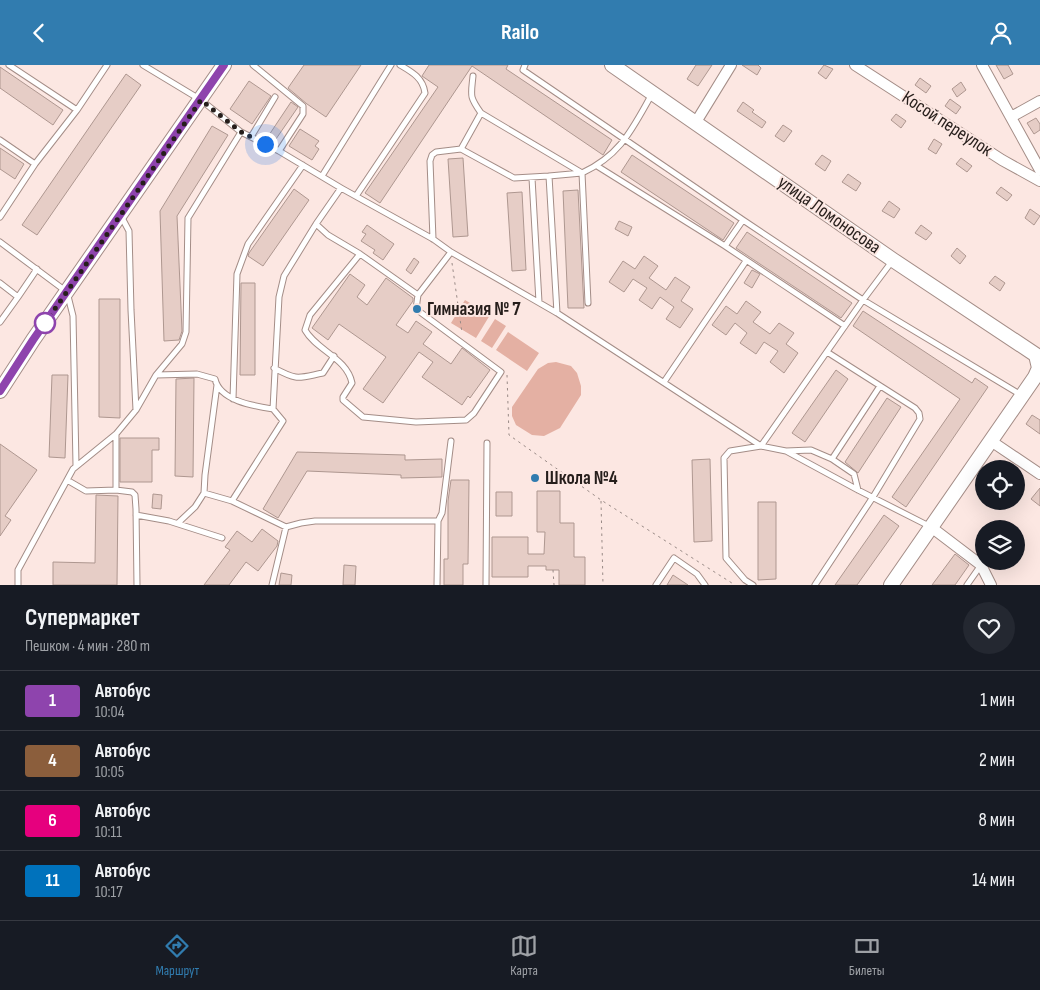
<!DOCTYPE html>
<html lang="ru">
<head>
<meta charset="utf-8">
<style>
	body { margin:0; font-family:"Sofia Sans Condensed",sans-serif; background:#242831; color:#f1f3f6; height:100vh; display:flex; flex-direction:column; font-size:19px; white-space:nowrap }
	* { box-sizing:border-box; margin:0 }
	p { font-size:16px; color:#9ea1a6 }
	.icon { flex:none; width:28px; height:28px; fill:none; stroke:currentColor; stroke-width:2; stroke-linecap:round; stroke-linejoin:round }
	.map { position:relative; height:520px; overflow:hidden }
	.side { display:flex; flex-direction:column; background:#171b24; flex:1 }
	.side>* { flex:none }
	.badge { padding:0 10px; border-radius:4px; font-size:18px; line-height:32px }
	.tools { position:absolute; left:975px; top:395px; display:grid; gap:10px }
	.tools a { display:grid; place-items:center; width:50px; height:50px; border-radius:50%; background:#171b24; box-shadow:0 5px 20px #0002; font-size:25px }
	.you { position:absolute; width:25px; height:25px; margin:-12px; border:4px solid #fff; border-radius:50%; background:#1a73e8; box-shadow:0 0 0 8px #1a73e833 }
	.map>.badge { position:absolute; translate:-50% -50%; box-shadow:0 0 0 2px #fff }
	.round { display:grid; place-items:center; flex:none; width:52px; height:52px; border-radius:26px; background:#242831 }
	.overview { display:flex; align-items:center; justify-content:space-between; height:85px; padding:0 25px }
	h1 { font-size:24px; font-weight:700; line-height:38px }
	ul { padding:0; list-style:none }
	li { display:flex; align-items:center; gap:15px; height:60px; padding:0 25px; border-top:1px solid #363941 }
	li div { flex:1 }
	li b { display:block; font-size:19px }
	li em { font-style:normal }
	li .badge { min-width:55px; font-weight:700; text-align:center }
	header { display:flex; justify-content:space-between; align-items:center; height:65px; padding:0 25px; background:#317caf; color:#fff; font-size:22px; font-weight:700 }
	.menu { display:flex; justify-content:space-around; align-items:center; height:70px; border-top:1px solid #363941; background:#171b24; font-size:14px; color:#9ea1a6 }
	.menu a { display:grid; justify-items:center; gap:2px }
	.menu .on { color:#317caf }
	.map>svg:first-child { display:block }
	.green { fill:#e4b0a3 }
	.building { fill:#e6cdc6; stroke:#ae9790 }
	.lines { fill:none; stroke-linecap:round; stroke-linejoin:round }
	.service-casing { stroke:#a48d87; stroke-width:7 }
	.minor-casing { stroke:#a48d87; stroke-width:12 }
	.secondary-casing { stroke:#a48d87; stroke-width:16 }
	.path { stroke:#998a86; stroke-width:1; stroke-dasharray:2.5 4; stroke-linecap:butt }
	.service { stroke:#fff; stroke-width:5 }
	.minor { stroke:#fff; stroke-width:10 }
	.secondary { stroke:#fff; stroke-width:14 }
	.line-casing { stroke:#fff; stroke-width:11 }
	.line { stroke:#8e44ad; stroke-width:8 }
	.walk { stroke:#261e1b; stroke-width:5; stroke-dasharray:0 9 }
	.poi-dot { fill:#317caf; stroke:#fce7e2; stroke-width:2 }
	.stop-dot { fill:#fff; stroke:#8e44ad; stroke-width:2.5 }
	.labels { text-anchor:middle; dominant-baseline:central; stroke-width:4; stroke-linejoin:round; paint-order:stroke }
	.street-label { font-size:19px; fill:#261e1b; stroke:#fce7e2 }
	.poi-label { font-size:19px; font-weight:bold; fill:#261e1b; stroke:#fce7e2; text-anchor:start }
</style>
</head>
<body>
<header><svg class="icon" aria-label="back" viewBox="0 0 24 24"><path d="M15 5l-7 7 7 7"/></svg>Railo<svg class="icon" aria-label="person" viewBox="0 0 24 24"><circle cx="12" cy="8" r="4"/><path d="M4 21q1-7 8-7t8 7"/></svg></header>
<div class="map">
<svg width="1040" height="520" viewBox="0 0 1040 520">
	<rect width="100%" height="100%" fill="#fce7e2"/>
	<path class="green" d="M 465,235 L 490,250 L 476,273 L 451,258 Z
		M 495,254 L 506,261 L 492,283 L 481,276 Z
		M 508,267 L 539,288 L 527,306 L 496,285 Z
		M 556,297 L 571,301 L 577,308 L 581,321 L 581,330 L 560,363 L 544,371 L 532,370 L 516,360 L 512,351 L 512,342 L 538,304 L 548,298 Z"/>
	<path class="building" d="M 304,0 L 361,0 L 326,52 L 307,39 L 288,23 Z
		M 429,0 L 508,0 L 506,4 L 612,75 L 603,90 L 472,1 L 380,138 L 365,128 L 438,22 L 422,11 Z
		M 696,0 L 712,0 L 698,21 L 687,14 Z
		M 742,0 L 758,0 L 761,3 L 757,10 Z
		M 824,0 L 833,4 L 826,14 L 818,8 Z
		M 996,0 L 1008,0 L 1013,9 L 1004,14 Z
		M 0,2 L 63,45 L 53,60 L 0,23 Z
		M 126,9 L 141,20 L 37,170 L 22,160 Z
		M 920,13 L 931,21 L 926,28 L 915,20 Z
		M 249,16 L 271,31 L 252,59 L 230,44 Z
		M 961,17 L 966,25 L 957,32 L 952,24 Z
		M 950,34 L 961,42 L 956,49 L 945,41 Z
		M 291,37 L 298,42 L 276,74 L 269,70 Z
		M 743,37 L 754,45 L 752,47 L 766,57 L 762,63 L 737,46 Z
		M 896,49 L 906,56 L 901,63 L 891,55 Z
		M 1036,53 L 1040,59 L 1040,65 L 1034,69 L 1027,58 Z
		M 783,60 L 792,66 L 784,77 L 775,71 Z
		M 212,61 L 228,70 L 177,151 L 182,266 L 179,275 L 164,276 L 160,146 Z
		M 300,64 L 319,76 L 315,81 L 319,84 L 312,95 L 289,81 Z
		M 934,74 L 942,79 L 936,89 L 928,84 Z
		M 0,83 L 24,99 L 15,114 L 0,104 Z
		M 632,90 L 734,158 L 723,175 L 621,107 Z
		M 822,90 L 831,96 L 825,106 L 815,99 Z
		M 463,93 L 468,171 L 453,172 L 448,94 Z
		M 961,93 L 972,101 L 967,107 L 956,99 Z
		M 848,109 L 861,118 L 856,126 L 842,117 Z
		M 1001,122 L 1012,130 L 1007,136 L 996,128 Z
		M 294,124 L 309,135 L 263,201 L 248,191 L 249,188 Z
		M 578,125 L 584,243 L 568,243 L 563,126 Z
		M 522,127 L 526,205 L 512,206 L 507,128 Z
		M 889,136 L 900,144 L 894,153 L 882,146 Z
		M 1030,144 L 1040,151 L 1034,160 L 1025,153 Z
		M 619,156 L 632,162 L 628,171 L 615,164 Z
		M 367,160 L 394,179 L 383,195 L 373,188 L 375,185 L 361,176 L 366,169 L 362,167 Z
		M 921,160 L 932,168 L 926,175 L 915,168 Z
		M 747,167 L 852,238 L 841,253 L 736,183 Z
		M 957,183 L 966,191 L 960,199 L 951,191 Z
		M 644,191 L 658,201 L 649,213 L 666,225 L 675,212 L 690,222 L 681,236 L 693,244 L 680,263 L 666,254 L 674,242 L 660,232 L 652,244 L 639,235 L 647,223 L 633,214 L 624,227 L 609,217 L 623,196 L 635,204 Z
		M 414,193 L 419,197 L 411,209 L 406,205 Z
		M 752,205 L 760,209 L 752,223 L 744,218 Z
		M 350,209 L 365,220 L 357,232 L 367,240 L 386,213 L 413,233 L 413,236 L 396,260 L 408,268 L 416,256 L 432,267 L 423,279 L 451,299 L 462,283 L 490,305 L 470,333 L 468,331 L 462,340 L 422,312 L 433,297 L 419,287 L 383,338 L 363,324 L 386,292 L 339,259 L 328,275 L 312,263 Z
		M 995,211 L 1005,218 L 1000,226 L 989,218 Z
		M 241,218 L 255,218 L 255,310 L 240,310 Z
		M 99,234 L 120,234 L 120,353 L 99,352 Z
		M 746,236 L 761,247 L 753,257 L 770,269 L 779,258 L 794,268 L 786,279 L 798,288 L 784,308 L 770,297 L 778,286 L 764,277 L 756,289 L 740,278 L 747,268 L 735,258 L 726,270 L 712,260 L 726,241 L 737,249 Z
		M 863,246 L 972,318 L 975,313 L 988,322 L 906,442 L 892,432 L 960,334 L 853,261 Z
		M 836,305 L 848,314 L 805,377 L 792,368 Z
		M 52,310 L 68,310 L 65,393 L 49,392 Z
		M 194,313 L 193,412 L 175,411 L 176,314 Z
		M 887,333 L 901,342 L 858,408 L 845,397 Z
		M 1032,350 L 1040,355 L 1040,369 L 1026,359 Z
		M 120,373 L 159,373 L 159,385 L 152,385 L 152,417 L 120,417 Z
		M 0,379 L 37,405 L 5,451 L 11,455 L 0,471 Z
		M 297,387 L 405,390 L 405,395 L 442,394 L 442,412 L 401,413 L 401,410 L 307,406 L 278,453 L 263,444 Z
		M 710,394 L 712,476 L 694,477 L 692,395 Z
		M 451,415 L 469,415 L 468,499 L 463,499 L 463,520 L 444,520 L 444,494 L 448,494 L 448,436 Z
		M 1040,423 L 1040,441 L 1031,434 Z
		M 537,426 L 560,426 L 560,458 L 574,458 L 574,492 L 585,492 L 585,520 L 559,520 L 559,505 L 546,505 L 546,501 L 528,501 L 528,512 L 492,512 L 492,472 L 528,472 L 528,489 L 544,489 L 545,467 L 537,467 Z
		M 496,427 L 512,427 L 512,451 L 496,451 Z
		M 153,429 L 162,430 L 161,444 L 152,443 Z
		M 96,430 L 118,431 L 117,520 L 53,520 L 53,497 L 95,498 Z
		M 758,437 L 776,437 L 776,514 L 758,515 Z
		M 884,450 L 899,461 L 857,520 L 835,520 Z
		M 262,464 L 278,476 L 277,481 L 258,506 L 246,497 L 229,520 L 204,520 L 230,485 L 225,482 L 237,466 L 252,477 Z
		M 955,489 L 969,500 L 955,520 L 932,520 Z
		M 344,500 L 356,501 L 355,520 L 343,520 Z
		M 281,508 L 292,510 L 291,520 L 279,520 Z
		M 673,510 L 688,520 L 667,520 Z"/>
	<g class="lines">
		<defs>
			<path id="service" d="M 9,0 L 77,45
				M 143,0 L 201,35 L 241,67 L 279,86 L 341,123 L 433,174 L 451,187 L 557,248 L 761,381 L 786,386 L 858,425 L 931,462
				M 253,0 L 303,41 L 303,49 L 279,86
				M 525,0 L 523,5 L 743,155 L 863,235 L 1021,330
				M 473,11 C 471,31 469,31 481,48 L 582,108 C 621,90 632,64 652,29
				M 251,72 L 275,32
				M 0,75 L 35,99
				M 461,84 L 481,48
				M 597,101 L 725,181 L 845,261
				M 322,111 L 391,0
				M 549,111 L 582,108 L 588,238
				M 532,113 L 539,237
				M 356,131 L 425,28 C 423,13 412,7 400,0
				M 121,151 L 129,166 L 131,245 L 136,345 L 156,310 L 197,309 L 215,314 C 220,336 254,341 273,344
				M 0,152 L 35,99 L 77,45 L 107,0
				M 316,159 L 328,170 L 360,189 L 418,230
				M 433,174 L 430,96 L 432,90 L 436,87 L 461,84 L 514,113 L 549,111 L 557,248
				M 0,177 L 67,227 L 73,251 L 76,400
				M 725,181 L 743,155
				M 360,189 L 310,250 L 305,265 C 316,285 347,293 352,318 L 343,332 L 343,335 L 363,352 L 416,357 L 466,355 L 474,348 L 501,307 L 416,244 L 418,230 L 451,187
				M 0,218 L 18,232 L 0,257
				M 18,232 L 37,204
				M 274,303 C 298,316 298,313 323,308 L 334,291
				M 156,310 L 182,279 L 186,267 L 188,153 L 241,67
				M 664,317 L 746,196
				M 233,334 L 237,209 L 248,179 L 303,100
				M 786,386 L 811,385 L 832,394 L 854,409 L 858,425
				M 832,394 L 880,321
				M 67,415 L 86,426 L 116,425 L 132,427 L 135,430 L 136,444 L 137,520
				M 116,425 L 116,369 L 136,345
				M 204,428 L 205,410 L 217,320
				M 232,436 L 283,356 L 273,344 L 279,232 L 284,211 L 316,159 L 341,123
				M 136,450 L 169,456 L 222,473
				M 438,456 L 442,448 L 451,376
				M 178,458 L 195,442 L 204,428 L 232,436 L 286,462 L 272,520
				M 286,462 L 301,458 L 315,456 L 438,456 L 437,520
				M 18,520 L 18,505 L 73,404 L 116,369
				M 486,520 L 487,378
				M 656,520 L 674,493 L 697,509 L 705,520
				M 753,520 L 745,515 L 726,493 L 724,393 L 730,386 L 761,381 L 863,235 L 893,195
				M 815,520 L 873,432 L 920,354 L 919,348 L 915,343 L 827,287
				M 967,520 L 981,500"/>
			<path id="minor" d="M 855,0 L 1002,95 L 1040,116
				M 982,0 L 1040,105
				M 1011,52 L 1040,36
				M 696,57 L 731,0
				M 991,376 L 1040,409
				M 931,462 L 981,500 L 991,520"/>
			<path id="secondary" d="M 612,0 L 893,195 L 1036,290 L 1039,303 L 1035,312 L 891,520
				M 0,326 L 33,275 L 224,0"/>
		</defs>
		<use href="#service" class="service-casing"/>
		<use href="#minor" class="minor-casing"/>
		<use href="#secondary" class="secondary-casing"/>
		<path class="path" d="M 452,198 L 462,268
			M 507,310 L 509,370 L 601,435 L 735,520
			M 601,436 L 603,520
			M 553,505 L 554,520"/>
		<use href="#service" class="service"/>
		<use href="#minor" class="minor"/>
		<use href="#secondary" class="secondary"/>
	</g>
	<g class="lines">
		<defs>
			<path id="line" d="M 0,326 L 33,275 L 224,0"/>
		</defs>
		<use href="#line" class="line-casing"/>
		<use href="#line" class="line"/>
		<path class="walk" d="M 45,258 L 201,35 L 241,67 L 265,79"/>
	</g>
	<g class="poi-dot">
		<circle cx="417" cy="244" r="5"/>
		<circle cx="535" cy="413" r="5"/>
	</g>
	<circle class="stop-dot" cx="45" cy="258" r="10"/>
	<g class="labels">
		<g class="street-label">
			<text transform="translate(947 59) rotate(33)">Косой переулок</text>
			<text transform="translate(829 150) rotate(35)">улица Ломоносова</text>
		</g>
		<g class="poi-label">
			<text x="427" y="244">Гимназия № 7</text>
			<text x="545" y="413">Школа №4</text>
		</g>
	</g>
</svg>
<div class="tools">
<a><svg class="icon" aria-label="locate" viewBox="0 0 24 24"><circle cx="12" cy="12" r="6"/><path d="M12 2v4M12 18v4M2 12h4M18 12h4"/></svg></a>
<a><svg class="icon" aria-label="layers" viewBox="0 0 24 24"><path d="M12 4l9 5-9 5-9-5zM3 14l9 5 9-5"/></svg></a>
</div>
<div class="you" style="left:265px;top:79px"></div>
</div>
<section class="side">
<div class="overview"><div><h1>Супермаркет</h1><p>Пешком · 4 мин · 280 m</p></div><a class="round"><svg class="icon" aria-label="heart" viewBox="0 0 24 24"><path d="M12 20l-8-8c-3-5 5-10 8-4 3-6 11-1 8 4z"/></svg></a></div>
<ul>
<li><span class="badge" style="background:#8e44ad;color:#fff">1</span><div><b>Автобус</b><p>10:04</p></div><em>1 мин</em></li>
<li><span class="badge" style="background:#8b5e3c;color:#fff">4</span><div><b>Автобус</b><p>10:05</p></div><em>2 мин</em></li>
<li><span class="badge" style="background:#e6007e;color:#fff">6</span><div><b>Автобус</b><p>10:11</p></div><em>8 мин</em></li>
<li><span class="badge" style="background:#0072bc;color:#fff">11</span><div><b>Автобус</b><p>10:17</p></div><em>14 мин</em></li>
</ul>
</section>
<nav class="menu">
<a class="on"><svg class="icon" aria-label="directions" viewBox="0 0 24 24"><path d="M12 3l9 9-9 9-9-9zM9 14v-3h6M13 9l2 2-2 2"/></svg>Маршрут</a>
<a><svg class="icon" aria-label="map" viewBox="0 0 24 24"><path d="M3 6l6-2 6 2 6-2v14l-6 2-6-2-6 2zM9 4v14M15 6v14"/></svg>Карта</a>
<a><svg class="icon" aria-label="tickets" viewBox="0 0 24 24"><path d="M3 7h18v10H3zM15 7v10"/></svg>Билеты</a>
</nav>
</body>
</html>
